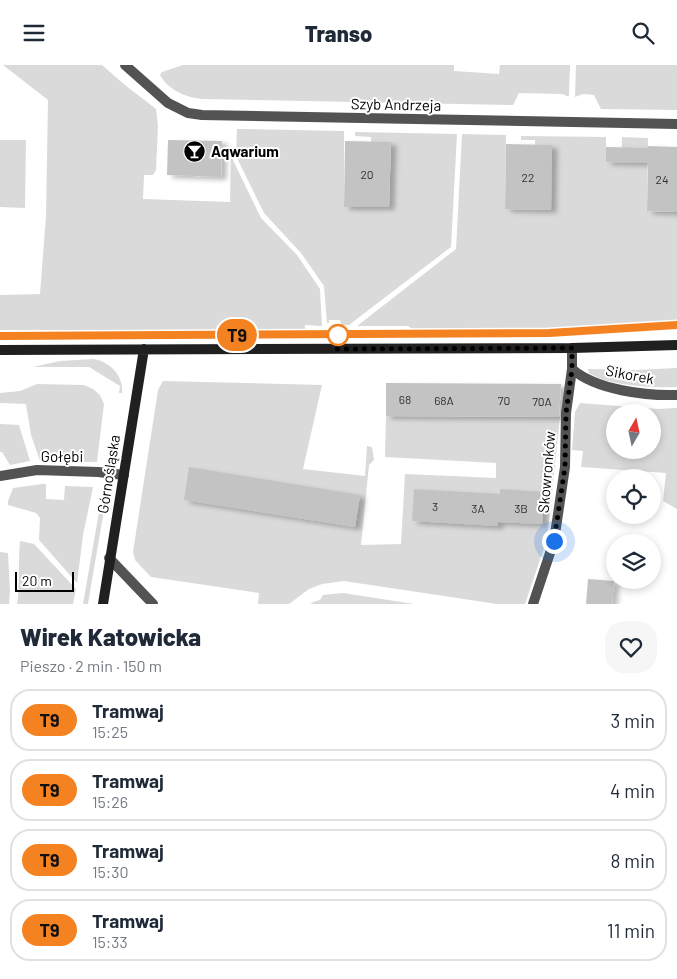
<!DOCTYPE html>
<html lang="pl">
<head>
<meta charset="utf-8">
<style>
	body { margin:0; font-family:Barlow,sans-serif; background:#f6f6f7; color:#1f2937; height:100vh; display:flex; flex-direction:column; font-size:19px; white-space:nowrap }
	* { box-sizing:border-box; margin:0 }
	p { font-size:16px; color:#747a83 }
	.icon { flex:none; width:28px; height:28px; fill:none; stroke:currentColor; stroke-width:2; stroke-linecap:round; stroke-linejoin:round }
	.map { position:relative; height:539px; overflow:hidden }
	.details { display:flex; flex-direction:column; background:#fff; flex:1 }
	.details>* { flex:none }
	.badge { padding:0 10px; border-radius:16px; font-size:18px; line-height:32px }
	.needle { width:32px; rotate:9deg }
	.controls { position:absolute; left:606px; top:339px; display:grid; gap:10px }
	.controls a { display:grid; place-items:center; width:55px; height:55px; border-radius:50%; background:#fff; box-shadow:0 2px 8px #0003; font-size:25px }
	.scale { position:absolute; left:15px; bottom:12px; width:59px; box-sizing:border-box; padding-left:5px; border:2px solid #000; border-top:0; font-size:14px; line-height:18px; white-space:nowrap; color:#000; -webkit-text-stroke:4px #fff; paint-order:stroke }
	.you { position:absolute; width:25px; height:25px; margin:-12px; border:4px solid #fff; border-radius:50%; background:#1a73e8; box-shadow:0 0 0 8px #1a73e833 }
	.map>.badge { position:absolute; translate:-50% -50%; box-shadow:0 0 0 2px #fff }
	.round { display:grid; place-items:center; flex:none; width:52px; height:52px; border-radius:20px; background:#f6f6f7 }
	.summary { display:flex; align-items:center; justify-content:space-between; height:85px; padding:0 20px }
	h1 { font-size:24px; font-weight:800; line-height:38px }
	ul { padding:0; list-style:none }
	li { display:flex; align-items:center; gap:15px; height:62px; margin:0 10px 8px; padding:0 10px; border:2px solid #e0e1e3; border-radius:20px }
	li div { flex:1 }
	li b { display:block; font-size:19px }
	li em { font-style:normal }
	li .badge { min-width:55px; font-weight:700; text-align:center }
	header { display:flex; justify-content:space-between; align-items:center; height:65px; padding:0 20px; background:#fff; font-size:22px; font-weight:800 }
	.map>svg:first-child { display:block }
	.green { fill:#dadada; fill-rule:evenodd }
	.building { fill:#c3c3c3; filter:url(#shadow) }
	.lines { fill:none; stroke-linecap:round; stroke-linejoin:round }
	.lane { stroke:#535353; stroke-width:10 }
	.street { stroke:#535353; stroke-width:10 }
	.secondary { stroke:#202020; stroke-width:10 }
	.tram { stroke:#000; stroke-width:1 }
	.line-casing { stroke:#fff; stroke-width:11 }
	.line { stroke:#f58220; stroke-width:8 }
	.walk { stroke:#000; stroke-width:5; stroke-dasharray:0 9 }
	.stop-dot { fill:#fff; stroke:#f58220; stroke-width:2.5 }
	.labels { text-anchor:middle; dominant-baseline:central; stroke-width:4; stroke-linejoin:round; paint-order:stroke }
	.number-label { font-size:12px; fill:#313131 }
	.street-label { font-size:15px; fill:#000; stroke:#fff }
	.poi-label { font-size:15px; font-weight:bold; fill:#000; stroke:#fff; text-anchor:start }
</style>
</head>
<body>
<header><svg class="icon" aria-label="menu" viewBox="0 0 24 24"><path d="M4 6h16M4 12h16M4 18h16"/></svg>Transo<svg class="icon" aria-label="search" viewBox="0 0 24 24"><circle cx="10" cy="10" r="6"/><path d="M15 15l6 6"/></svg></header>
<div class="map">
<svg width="677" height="539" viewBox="0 0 677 539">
	<defs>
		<filter id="shadow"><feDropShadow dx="5.5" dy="3" stdDeviation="2.5" flood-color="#0004"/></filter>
	</defs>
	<rect width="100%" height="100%" fill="#fff"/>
	<path class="green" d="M 3,0 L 102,0 L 125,20 L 156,44 L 158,61 L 156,105 L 153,110 L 144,110 L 143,134 L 230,137 L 231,91 L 261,153 L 297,190 L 320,224 L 322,261 L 305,260 L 305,265 L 0,265 L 0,230 L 40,229 L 46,151 L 48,35 Z
		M 183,0 L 454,0 L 454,6 L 499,9 L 500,0 L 570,0 L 569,31 L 566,31 L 563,29 L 519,28 L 513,40 L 203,34 C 187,33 168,25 160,10 L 162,7 Z
		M 576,0 L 677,0 L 677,45 L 601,44 L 594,30 L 583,29 L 575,32 Z
		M 237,64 L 344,66 L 344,141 L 389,142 L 391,77 L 371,77 L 371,72 L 355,71 L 355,67 L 457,69 L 451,182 L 349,260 L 341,260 L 340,255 L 329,255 L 329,258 L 327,258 L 324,221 L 301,188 L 264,148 L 236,91 Z
		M 462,69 L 506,70 L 505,144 L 550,145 L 535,80 L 535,75 L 521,75 L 521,71 L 606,72 L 606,97 L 621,97 L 622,72 L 648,73 L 647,146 L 677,147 L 677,257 L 551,266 L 412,267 L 411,263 L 408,261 L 357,261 L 456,184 Z
		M 0,75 L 26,75 L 25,143 L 0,142 Z
		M 94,294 C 110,297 124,311 122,328 L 119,328 L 120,321 L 89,302 L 33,302 L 60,296 Z
		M 677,303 L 677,322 C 652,323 610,321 589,308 L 588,304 L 635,305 Z
		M 163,316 L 322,320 L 303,404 L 365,411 L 367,381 L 372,382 L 374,395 L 369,400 L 361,480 L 401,479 L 405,409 L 496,413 L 496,398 L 385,392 L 386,351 L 560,352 L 547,474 L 525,539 L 497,539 L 344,516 L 322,519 L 309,524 L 289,539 L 258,539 L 259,528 L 151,512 L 135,495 L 133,487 L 158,325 Z
		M 37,319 L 84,320 L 93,324 L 100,330 L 104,339 L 97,397 L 40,396 L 31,370 L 26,339 L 0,338 L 0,328 L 20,326 Z
		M 580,338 L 658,344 L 677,343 L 677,444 L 663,436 L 666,408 L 581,402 L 583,386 L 572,385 L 575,347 ZM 615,348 L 652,348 L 652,385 L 615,385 Z
		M 0,359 L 19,360 L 30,396 L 10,400 L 2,387 L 0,387 Z
		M 42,419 L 46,419 L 46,434 L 64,435 L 65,421 L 93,422 L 83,470 L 77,518 L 39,475 L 40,453 L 36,448 L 8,440 L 8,436 L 13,423 Z
		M 103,424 L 106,433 L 88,539 L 83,539 Z
		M 20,476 L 34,479 L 76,524 L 73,539 L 17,539 C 20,518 18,497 20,476 Z
		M 0,487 L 8,488 L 10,526 L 9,539 L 0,539 Z
		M 343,528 L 414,539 L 310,539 L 313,537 L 320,535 L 323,530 Z"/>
	<path class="building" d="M 168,75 L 222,76 L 221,112 L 167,110 Z
		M 345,76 L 391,77 L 389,142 L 344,142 Z
		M 506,79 L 552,80 L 551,145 L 505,144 Z
		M 648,81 L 677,82 L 677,147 L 647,146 L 648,98 L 606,97 L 606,82 L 648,83 Z
		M 386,318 L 561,319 L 559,352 L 386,351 Z
		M 189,402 L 360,430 L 355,462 L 184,435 Z
		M 414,424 L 500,429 L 500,424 L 544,427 L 542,459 L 498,457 L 498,461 L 412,456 Z
		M 588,514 L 614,516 L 612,539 L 586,539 Z"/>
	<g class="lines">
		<path class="lane" d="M 109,493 L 153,539
			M 533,539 L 554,476 L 565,402 L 566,348 L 572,304"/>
		<path class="street" d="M 125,0 L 168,38 L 188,48 L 202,50 L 677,59
			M 572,283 L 572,304 C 596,325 646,331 677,330
			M 0,411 L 37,405 L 98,407 L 124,410"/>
		<path class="secondary" d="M 0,285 L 572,283 L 677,280
			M 103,539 L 144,284"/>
		<path class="tram" d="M 0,271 L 549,268 L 677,260"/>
	</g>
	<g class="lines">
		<defs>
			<path id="line" d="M 0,271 L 549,268 L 677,260"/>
		</defs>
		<use href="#line" class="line-casing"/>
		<use href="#line" class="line"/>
		<path class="walk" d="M 338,270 L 334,284 L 572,283 L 572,304 L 566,348 L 565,402 L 554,476"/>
	</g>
	<defs>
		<symbol id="bar-disc" viewBox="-11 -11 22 22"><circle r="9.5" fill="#000" stroke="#fff"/><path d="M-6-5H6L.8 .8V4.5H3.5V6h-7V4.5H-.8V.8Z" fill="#fff"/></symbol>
	</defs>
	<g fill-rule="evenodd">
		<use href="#bar-disc" x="182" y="74" width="25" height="25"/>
	</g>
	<circle class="stop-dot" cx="338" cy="270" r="10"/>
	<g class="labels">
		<g class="number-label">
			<text x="367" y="109">20</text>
			<text x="528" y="112">22</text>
			<text x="662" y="114">24</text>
			<text x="405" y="334">68</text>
			<text x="444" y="335">68A</text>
			<text x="504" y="335">70</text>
			<text x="542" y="336">70A</text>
			<text x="435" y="441">3</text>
			<text x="478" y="443">3A</text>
			<text x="521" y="443">3B</text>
		</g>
		<g class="street-label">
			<text transform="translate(396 39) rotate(1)">Szyb Andrzeja</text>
			<text transform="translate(630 309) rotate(11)">Sikorek</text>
			<text x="62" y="391">Gołębi</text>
			<text transform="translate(546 407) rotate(-85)">Skowronków</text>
			<text transform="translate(108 409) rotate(-81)">Górnośląska</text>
		</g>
		<g class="poi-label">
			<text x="211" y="86">Aqwarium</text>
		</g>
	</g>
</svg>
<div class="controls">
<a><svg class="needle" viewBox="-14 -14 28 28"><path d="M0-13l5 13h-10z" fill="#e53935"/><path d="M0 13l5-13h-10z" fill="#747a83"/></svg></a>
<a><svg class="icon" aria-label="locate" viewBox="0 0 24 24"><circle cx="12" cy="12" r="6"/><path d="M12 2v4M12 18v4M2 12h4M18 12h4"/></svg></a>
<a><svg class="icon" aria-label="layers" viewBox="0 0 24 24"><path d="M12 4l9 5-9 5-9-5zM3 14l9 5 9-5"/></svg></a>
</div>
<div class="scale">20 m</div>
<div class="you" style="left:554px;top:476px"></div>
<b class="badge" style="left:237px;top:270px;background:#f58220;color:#111">T9</b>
</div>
<section class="details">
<div class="summary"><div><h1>Wirek Katowicka</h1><p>Pieszo · 2 min · 150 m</p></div><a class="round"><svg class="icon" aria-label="heart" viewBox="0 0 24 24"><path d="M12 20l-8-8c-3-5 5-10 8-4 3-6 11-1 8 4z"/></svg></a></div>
<ul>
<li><span class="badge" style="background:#f58220;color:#111">T9</span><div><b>Tramwaj</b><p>15:25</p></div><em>3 min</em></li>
<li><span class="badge" style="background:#f58220;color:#111">T9</span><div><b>Tramwaj</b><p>15:26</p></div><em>4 min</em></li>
<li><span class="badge" style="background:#f58220;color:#111">T9</span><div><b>Tramwaj</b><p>15:30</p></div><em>8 min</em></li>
<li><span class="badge" style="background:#f58220;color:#111">T9</span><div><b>Tramwaj</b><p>15:33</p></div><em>11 min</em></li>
</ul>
</section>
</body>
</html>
